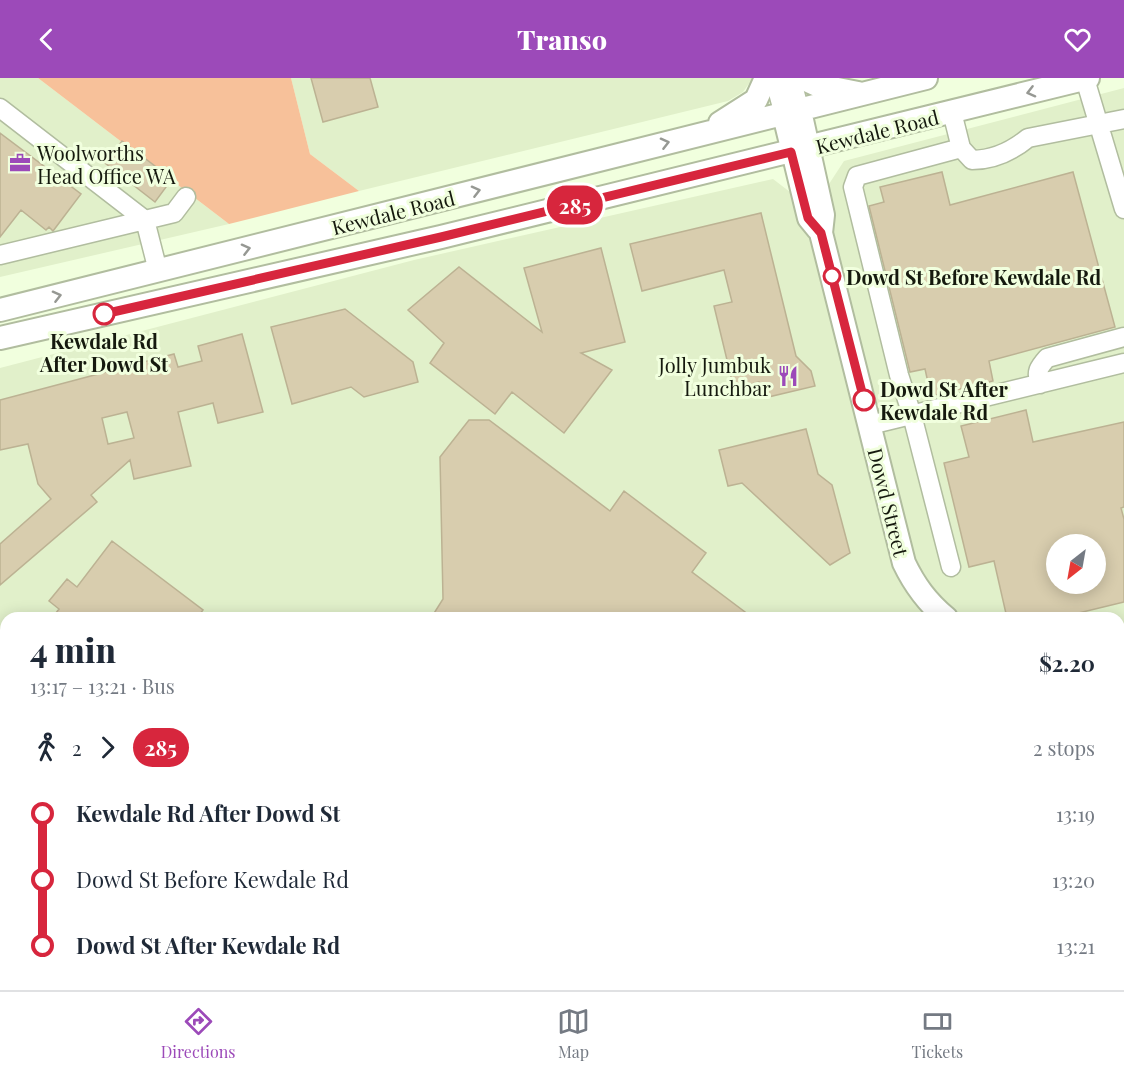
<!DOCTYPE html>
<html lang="en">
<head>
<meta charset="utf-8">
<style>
	body { margin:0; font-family:"Playfair Display",serif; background:#f6f6f7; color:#1f2937; height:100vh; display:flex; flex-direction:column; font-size:22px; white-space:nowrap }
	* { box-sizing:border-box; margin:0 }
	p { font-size:20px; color:#747a83 }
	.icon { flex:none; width:33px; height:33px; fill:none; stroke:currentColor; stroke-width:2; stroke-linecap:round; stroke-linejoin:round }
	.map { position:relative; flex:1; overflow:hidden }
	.panel { position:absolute; left:0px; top:534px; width:1125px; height:378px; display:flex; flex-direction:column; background:#fff; border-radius:18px 18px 0 0; box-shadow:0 3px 15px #0003 }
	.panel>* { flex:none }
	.badge { padding:0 12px; border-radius:20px; font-size:21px; line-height:39px }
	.needle { width:39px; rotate:211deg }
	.fabs { position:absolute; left:1046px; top:456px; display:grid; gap:12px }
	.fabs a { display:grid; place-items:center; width:60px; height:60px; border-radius:50%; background:#fff; box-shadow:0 3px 15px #0003; font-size:30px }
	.map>.badge { position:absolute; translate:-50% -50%; box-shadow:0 0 0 3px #fff }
	.legs { display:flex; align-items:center; gap:9px; height:66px; padding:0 30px; font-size:20px }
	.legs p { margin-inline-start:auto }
	.headline { display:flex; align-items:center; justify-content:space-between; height:102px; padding:0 30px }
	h1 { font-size:33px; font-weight:800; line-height:45px }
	ul { padding:0 30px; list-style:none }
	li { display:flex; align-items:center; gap:21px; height:66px; font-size:22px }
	li i { display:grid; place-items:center; width:9px; height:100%; margin:0 8px; background:currentColor }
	li i::after { content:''; width:15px; height:15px; margin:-8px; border:4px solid; border-radius:50%; background:#fff }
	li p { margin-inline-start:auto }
	li:first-child i { background:linear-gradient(#0000 50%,currentColor 0) }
	li:last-child i { background:linear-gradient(currentColor 50%,#0000 0) }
	header { display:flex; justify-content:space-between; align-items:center; height:78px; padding:0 30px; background:#9c4ab9; color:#fff; font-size:27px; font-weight:800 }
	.tabs { display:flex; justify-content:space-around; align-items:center; height:84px; border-top:2px solid #e0e1e3; background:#fff; font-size:16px; color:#747a83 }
	.tabs a { display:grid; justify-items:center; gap:3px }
	.tabs .selected { color:#9c4ab9 }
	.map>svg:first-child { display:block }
	.built { fill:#e1f0ca; fill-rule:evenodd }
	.green { fill:#f7c19a }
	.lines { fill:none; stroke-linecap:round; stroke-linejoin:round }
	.stream { stroke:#53c7c4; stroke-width:4.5 }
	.building { fill:#d8cdae; stroke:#bcb293; stroke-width:1.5; fill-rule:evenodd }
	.minor-casing { stroke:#b1bd9f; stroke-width:21 }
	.major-casing { stroke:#b1bd9f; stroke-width:26 }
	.minor { stroke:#fff; stroke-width:18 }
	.major { stroke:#fff; stroke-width:22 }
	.oneway { stroke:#969893 }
	.line-1-casing { stroke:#fff; stroke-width:14 }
	.line-1 { stroke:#d7263d; stroke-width:9 }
	.stop-1-dot { fill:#fff; stroke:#d7263d; stroke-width:3 }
	.labels { text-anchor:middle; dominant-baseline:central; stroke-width:6; stroke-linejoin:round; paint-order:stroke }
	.street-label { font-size:20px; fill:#15190e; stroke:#f1ffde }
	.poi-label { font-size:20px; fill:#15190e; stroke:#f1ffde; text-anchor:start }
	.stop-label { font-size:20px; font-weight:bold; fill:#15190e; stroke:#f1ffde; text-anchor:start }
</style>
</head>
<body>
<header><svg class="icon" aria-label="back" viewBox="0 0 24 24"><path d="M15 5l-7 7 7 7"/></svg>Transo<svg class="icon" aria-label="heart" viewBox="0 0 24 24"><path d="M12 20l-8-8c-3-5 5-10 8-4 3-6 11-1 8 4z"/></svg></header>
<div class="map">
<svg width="1124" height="912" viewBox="0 0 1124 912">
	<rect width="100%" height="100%" fill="#f1ffde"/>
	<path class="built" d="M 0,0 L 38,0 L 229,146 L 0,199 Z
		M 291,0 L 753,0 L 743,14 L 728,23 L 359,113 L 310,76 Z
		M 1124,10 L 1124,912 L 0,912 L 0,290 L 414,182 L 773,101 L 790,114 L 829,106 L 844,83 ZM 1056,466 L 1095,466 L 1095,506 L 1056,506 ZM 6,540 L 1119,540 L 1119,906 L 6,906 Z"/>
	<path class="green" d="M 38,0 L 291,0 L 310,76 L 359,113 L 229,146 Z"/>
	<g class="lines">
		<path class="stream" d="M 1119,837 L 1124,841"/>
	</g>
	<path class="building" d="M 311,0 L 370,0 L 378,29 L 323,44 Z
		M 0,55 L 81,116 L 53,153 L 49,149 L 46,152 L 21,132 L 0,159 Z
		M 122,63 L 172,101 L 155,124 L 105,85 Z
		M 942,94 L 950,127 L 1073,94 L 1115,249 L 989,283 L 993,303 L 931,318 L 925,291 L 910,294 L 869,128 L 884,124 L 880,109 Z
		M 761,135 L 796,278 L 811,293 L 815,308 L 764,320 L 759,304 L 734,311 L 714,228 L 732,224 L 724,192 L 642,213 L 630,166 Z
		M 601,170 L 625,264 L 581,275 L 612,292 L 564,355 L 512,314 L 495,336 L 430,285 L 444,265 L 408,232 L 459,189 L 542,254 L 524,190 Z
		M 345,231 L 413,284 L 418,304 L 364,319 L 351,309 L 292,326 L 271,249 Z
		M 242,256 L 263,334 L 218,345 L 213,325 L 178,334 L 191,388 L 134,401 L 130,382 L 91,417 L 97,424 L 0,507 L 0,466 L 51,421 L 38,406 L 28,366 L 0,372 L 0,322 L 174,276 L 178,289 L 202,283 L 198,268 ZM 127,334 L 134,360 L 108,366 L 102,340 Z
		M 1026,332 L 1033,364 L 1124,344 L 1124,429 L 1121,430 L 1124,441 L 1124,524 L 1058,540 L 1007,540 L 994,483 L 969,489 L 944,385 L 969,379 L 961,348 ZM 1056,466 L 1095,466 L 1095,506 L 1056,506 Z
		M 469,342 L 489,342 L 610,433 L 624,413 L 706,475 L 692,494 L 753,540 L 431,540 L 443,521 L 440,379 Z
		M 806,351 L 818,396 L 832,407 L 850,475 L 830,487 L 742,405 L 728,408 L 719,372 Z
		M 112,463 L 203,532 L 197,540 L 52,540 L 59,531 L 49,523 L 67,501 L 77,509 Z"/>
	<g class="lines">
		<defs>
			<path id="minor" d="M 774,0 L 784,37
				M 791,0 L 800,33
				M 1085,1 L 1124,131
				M 0,30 L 145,142 L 158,193
				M 961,70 L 972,82 C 993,82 1012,73 1028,60 L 1124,41
				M 0,177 L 174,135 L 186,119
				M 1040,306 C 1035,294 1039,289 1047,280 L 1124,259
				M 870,347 L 1124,285
				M 951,489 L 912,337 L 899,297 L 853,109 L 857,98 L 961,70 L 952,34
				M 0,596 L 6,601
				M 0,616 L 6,621
				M 375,906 L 383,912
				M 398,906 L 406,912"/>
			<path id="major" d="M 802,0 L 817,7 L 858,15
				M 800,33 L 823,137 L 821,155 L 904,485 C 915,508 927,524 946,540
				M 784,37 L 809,140 L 818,151
				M 720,45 L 756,22 L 766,0
				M 0,232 L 926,0
				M 0,260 L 441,159 L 1088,0
				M 1119,584 L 1124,582"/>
		</defs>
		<use href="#minor" class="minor-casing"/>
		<use href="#major" class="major-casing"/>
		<use href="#minor" class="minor"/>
		<use href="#major" class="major"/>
	</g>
	<defs><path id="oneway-chevron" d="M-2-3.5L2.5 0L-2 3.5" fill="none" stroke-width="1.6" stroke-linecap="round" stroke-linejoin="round" transform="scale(1.5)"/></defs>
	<g class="oneway">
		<use href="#oneway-chevron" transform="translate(1031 14) rotate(166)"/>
		<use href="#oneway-chevron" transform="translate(665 65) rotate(-14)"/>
		<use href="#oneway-chevron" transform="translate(476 113) rotate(-14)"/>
		<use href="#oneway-chevron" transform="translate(246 171) rotate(-14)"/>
		<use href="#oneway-chevron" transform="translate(57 218) rotate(-14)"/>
	</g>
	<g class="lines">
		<defs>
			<path id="line-1" d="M 104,236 L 441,159 L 791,74 L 808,140 L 821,155 L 864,322"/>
		</defs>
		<use href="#line-1" class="line-1-casing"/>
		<use href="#line-1" class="line-1"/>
	</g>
	<defs>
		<symbol id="office-bare" viewBox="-9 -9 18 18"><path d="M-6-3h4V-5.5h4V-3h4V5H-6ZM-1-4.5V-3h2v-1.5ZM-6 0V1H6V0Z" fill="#9c4ab9" stroke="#f1ffde" stroke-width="2.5" paint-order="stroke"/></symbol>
		<symbol id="restaurant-bare" viewBox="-9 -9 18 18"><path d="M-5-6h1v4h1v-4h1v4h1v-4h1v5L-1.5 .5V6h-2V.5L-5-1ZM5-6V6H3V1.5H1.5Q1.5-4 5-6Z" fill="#9c4ab9" stroke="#f1ffde" stroke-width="2.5" paint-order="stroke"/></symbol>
	</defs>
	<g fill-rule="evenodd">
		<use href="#office-bare" x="5" y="70" width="30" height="30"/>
		<use href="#restaurant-bare" x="773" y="283" width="30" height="30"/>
	</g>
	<g class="stop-1-dot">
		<circle cx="832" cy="198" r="8"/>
		<circle cx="104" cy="236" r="10"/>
		<circle cx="864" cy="322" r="10"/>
	</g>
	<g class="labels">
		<g class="street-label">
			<text transform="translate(877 53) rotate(-14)">Kewdale Road</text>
			<text transform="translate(393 134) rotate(-14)">Kewdale Road</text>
			<text transform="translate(889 424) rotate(76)">Dowd Street</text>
		</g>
		<g class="poi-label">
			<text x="37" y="74">Woolworths<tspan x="37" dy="23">Head Office WA</tspan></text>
			<text x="771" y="286" text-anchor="end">Jolly Jumbuk<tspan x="771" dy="23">Lunchbar</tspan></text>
		</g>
		<g class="stop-label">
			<text x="846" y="198">Dowd St Before Kewdale Rd</text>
			<text x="104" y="262" text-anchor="middle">Kewdale Rd<tspan x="104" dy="23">After Dowd St</tspan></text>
			<text x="880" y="310">Dowd St After<tspan x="880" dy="23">Kewdale Rd</tspan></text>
		</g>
	</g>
</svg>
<div class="fabs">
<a><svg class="needle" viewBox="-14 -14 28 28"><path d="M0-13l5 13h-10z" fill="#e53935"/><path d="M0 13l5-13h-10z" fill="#747a83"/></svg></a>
</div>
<b class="badge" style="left:575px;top:127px;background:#d7263d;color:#fff">285</b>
<section class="panel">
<div class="headline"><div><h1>4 min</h1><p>13:17 – 13:21 · Bus</p></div><b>$2.20</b></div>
<div class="legs"><svg class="icon" aria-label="walk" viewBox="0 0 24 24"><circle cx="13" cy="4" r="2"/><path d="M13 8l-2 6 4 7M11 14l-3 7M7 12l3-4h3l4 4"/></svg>2<svg class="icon" aria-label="forward" viewBox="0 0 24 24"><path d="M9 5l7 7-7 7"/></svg><b class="badge" style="background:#d7263d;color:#fff">285</b><p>2 stops</p></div>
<ul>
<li><i style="color:#d7263d"></i><b>Kewdale Rd After Dowd St</b><p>13:19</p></li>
<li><i style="color:#d7263d"></i><span>Dowd St Before Kewdale Rd</span><p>13:20</p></li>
<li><i style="color:#d7263d"></i><b>Dowd St After Kewdale Rd</b><p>13:21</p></li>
</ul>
</section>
</div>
<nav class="tabs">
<a class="selected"><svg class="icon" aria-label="directions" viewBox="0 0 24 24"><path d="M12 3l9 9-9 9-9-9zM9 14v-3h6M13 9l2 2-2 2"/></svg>Directions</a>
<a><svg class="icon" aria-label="map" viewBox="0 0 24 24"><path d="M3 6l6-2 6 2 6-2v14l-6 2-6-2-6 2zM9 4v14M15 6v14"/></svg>Map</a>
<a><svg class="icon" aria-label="tickets" viewBox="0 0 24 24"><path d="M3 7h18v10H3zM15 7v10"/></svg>Tickets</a>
</nav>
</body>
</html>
